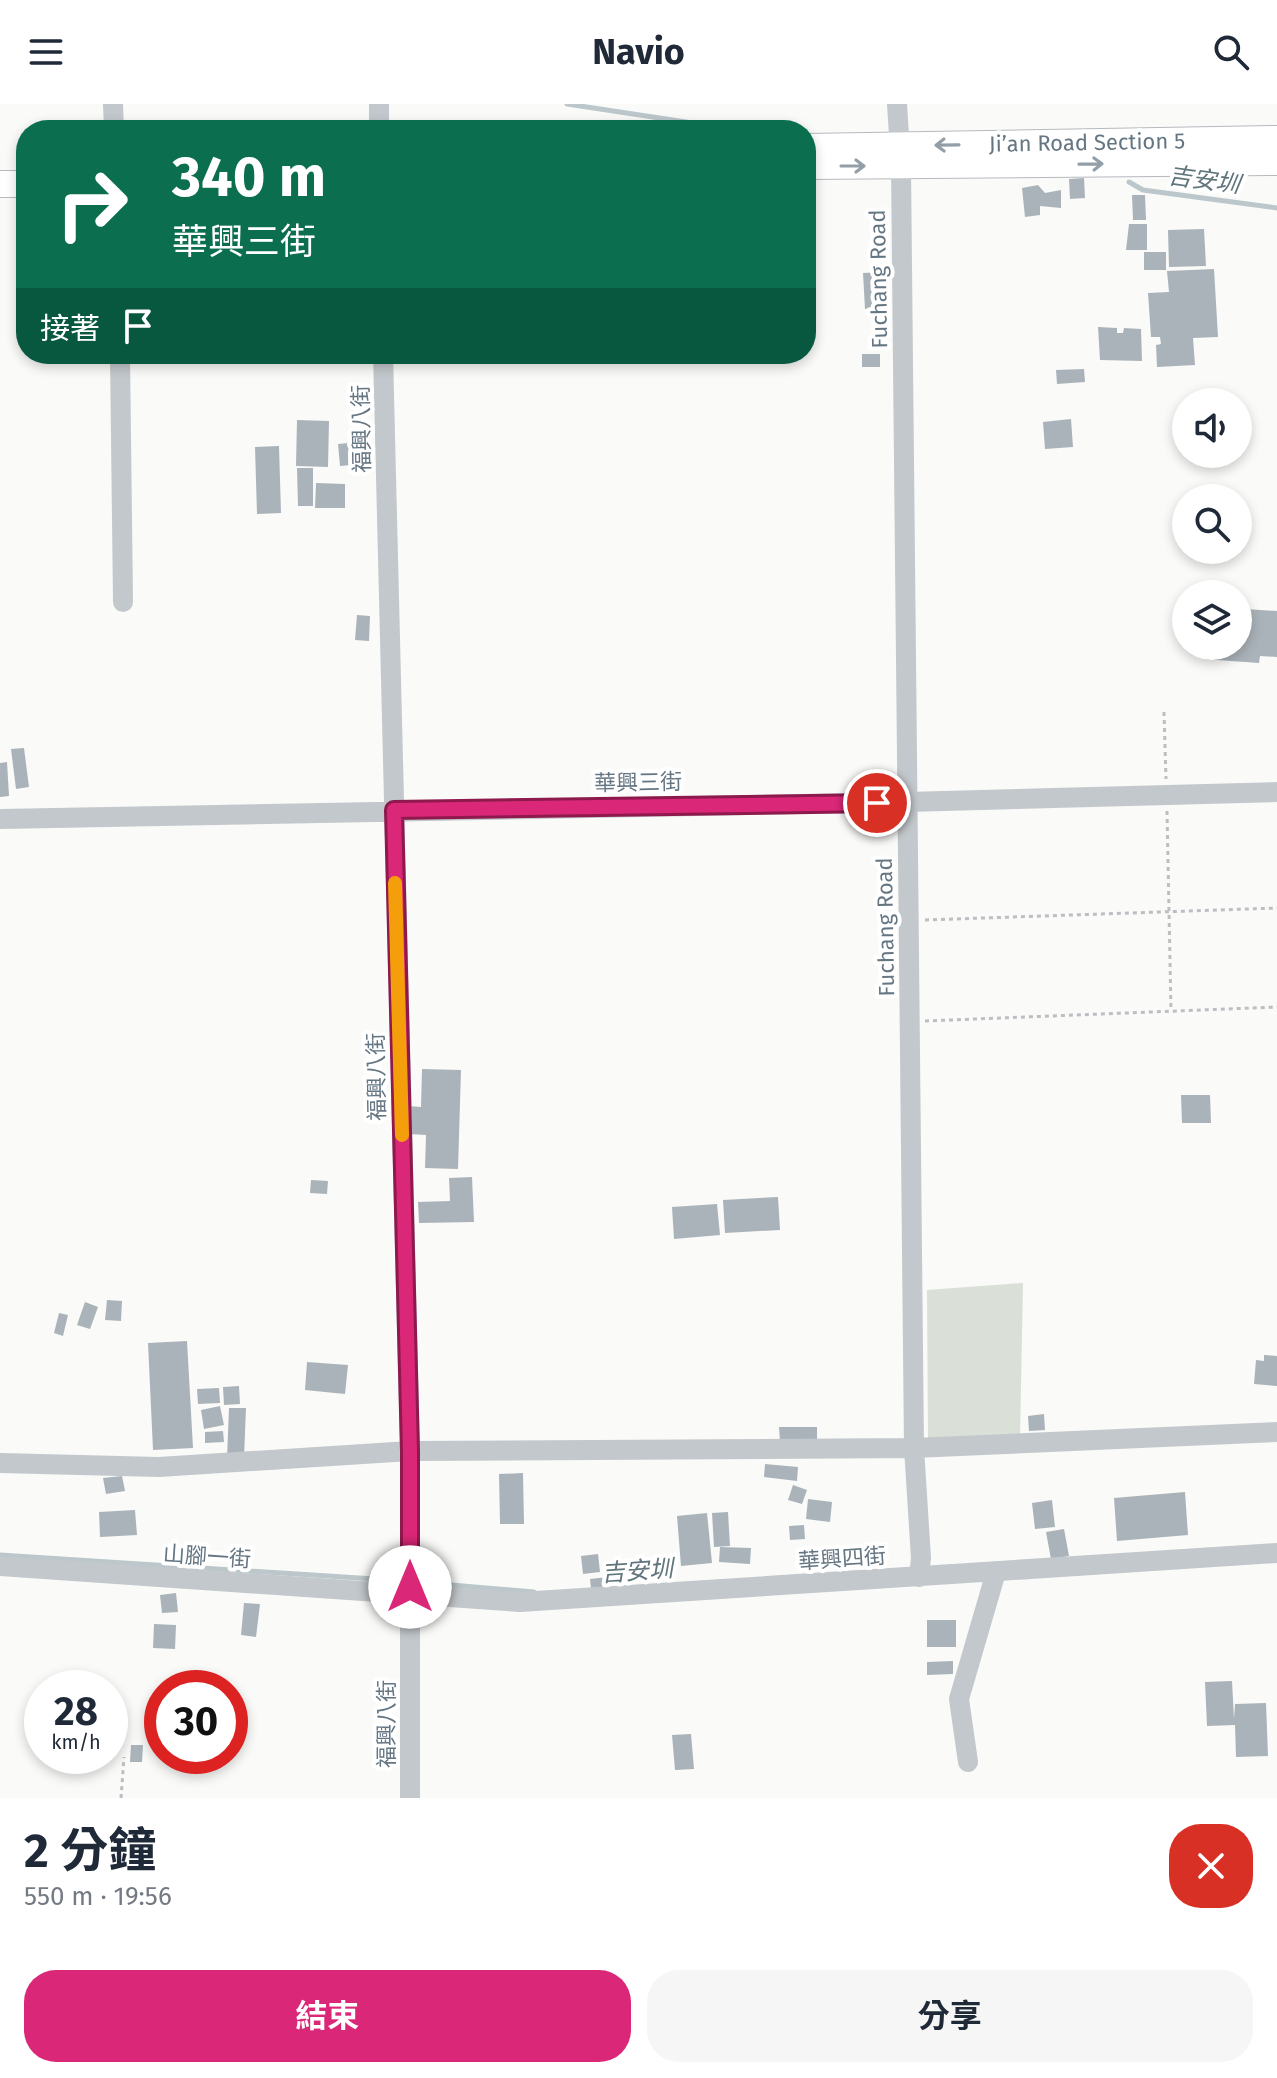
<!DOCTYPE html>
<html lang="zh-TW">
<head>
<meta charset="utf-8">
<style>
	body { margin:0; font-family:"Fira Sans","Noto Sans TC",sans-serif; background:#f6f6f7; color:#1f2937; height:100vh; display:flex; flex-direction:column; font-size:30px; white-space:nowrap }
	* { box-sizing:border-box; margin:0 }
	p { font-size:26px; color:#747a83 }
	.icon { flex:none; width:44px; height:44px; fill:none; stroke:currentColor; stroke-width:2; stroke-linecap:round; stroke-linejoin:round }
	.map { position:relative; height:1694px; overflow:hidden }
	.drawer { display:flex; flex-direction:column; background:#fff; flex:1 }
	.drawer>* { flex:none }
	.guide { position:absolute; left:16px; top:16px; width:800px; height:244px; border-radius:32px; box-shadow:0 4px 12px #0003; background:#0b6e4f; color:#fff; overflow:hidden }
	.controls { position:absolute; left:1172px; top:284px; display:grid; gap:16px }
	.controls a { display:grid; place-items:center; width:80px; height:80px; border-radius:50%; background:#fff; box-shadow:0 4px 12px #0003; font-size:40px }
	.speed { position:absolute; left:24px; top:1566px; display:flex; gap:16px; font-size:40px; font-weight:700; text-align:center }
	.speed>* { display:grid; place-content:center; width:104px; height:104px; border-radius:50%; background:#fff; box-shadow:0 4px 12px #0003; line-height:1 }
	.speed small { font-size:20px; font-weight:400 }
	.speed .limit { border:12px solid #d22; background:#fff; color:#111 }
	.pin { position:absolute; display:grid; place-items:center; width:68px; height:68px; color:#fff; margin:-34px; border:4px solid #fff; border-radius:50%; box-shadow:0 2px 8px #0007 }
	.me { position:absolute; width:88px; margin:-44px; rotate:0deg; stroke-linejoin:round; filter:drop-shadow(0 0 6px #0008) }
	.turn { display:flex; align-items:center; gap:28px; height:168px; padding:0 24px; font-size:36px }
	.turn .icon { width:104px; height:104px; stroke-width:2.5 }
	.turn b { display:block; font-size:56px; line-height:68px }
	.then { display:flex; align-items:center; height:76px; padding:0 24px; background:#0003; gap:16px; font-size:30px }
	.round { display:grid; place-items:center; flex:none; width:84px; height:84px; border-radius:32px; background:#f6f6f7 }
	.head { display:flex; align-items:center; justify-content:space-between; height:136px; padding:0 24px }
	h1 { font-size:48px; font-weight:700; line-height:60px }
	.button { display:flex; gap:16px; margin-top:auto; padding:16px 24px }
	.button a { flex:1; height:92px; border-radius:32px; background:#db2777; color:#fff; font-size:32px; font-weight:700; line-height:92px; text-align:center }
	.button a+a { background:#f6f6f7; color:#1f2937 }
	header { display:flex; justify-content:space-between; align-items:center; height:104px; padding:0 24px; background:#fff; font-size:36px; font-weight:700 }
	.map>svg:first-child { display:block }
	.green { fill:#dadfd7 }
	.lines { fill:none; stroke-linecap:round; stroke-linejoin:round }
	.stream { stroke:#bbc7cb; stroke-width:5 }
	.building { fill:#aab3b9 }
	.major-casing { stroke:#b5babe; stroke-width:28 }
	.path { stroke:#bbbfc2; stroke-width:3; stroke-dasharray:4 4; stroke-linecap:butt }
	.minor { stroke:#c3c8cc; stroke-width:20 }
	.major { stroke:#fff; stroke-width:26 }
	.oneway { stroke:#939fa8 }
	.route-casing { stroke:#8e194d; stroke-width:20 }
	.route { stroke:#db2777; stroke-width:14 }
	.slow { stroke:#f59e0b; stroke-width:14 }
	.labels { text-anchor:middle; stroke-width:8; stroke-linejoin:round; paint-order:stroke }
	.street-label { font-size:22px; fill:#657683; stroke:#fff }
	.water-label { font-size:24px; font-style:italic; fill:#60757c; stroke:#fff }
</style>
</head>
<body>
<header><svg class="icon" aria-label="menu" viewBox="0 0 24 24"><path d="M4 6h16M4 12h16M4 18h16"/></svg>Navio<svg class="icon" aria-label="search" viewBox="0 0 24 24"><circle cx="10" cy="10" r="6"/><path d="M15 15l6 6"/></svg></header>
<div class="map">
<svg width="1277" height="1694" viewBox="0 0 1277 1694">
	<rect width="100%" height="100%" fill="#fafaf8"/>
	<path class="green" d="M1023,1179L1020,1333L928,1337L927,1186Z"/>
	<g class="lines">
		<path class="stream" d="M567,0L739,26
			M1129,78L1143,86L1277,104
			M0,1451L406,1477
			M416,1478L534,1488"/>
	</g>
	<path class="building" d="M1084,74L1085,94L1070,95L1069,75Z
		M1038,81L1045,89L1061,86V104L1040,102V111L1025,113L1022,84Z
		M1132,91H1145L1146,116H1133Z
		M18,95H26V165H24Z
		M1129,120H1147V146H1126Z
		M1204,125L1206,162L1169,163L1168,126Z
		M1144,148H1166V166H1144Z
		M1214,165L1218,233L1193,234L1195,261L1157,263L1156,241L1161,240L1160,233H1151L1148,189L1169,188L1167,167Z
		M883,168L885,212L874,213V204L865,205L863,169Z
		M1098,223L1117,224V229H1123L1124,224L1141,225L1142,257L1100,256Z
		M862,250H880V263H862Z
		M1084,265L1085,278L1057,280L1056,266Z
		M1071,315L1073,343L1045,345L1043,318Z
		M297,316L329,317L328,363L296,362Z
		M371,337L373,359L340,362L338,340Z
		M279,342L281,409L257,410L255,343Z
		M297,364H313V402H298Z
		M316,379L345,380V404H315Z
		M1244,505L1277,507V553L1260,552L1259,559L1203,555L1204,542H1238Z
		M357,511L370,512L369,537L355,536Z
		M24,644L29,683L16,685L11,645Z
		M7,658L9,692L0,693V659Z
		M422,965L461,966L458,1065L425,1064L426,1031L408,1030V1002L421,1003Z
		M1181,991H1210L1211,1019H1182Z
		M472,1073L474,1118L419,1119L418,1098L450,1097L449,1074Z
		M311,1076L328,1077L327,1090L310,1089Z
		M778,1093L780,1126L725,1129L723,1096Z
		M717,1100L720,1131L674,1135L672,1103Z
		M107,1196L122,1197L121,1217L105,1216Z
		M85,1198L98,1203L90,1225L77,1221Z
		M59,1209L68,1211L63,1232L54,1229Z
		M187,1237L193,1344L153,1346L148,1239Z
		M1264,1251L1277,1252V1282L1254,1280L1256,1256L1264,1257Z
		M307,1258L348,1261L345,1290L305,1286Z
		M239,1282L240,1300L224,1301L223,1283Z
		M219,1284L220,1299L198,1300L197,1285Z
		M220,1302L224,1321L204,1325L201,1306Z
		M229,1304H246L244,1354H227Z
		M1044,1310L1045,1326L1029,1327L1028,1312Z
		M779,1323H817V1337L780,1338Z
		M223,1327L224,1338L205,1339V1328Z
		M765,1360L798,1363L797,1377L764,1373Z
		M523,1369L524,1420H500L499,1370Z
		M122,1372L125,1387L106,1390L103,1374Z
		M793,1381L807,1386L802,1400L788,1396Z
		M1185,1388L1188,1431L1117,1437L1114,1394Z
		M808,1395L832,1398L830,1418L806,1415Z
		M1052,1396L1055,1423L1035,1425L1032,1399Z
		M135,1406L137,1431L100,1433L99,1408Z
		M728,1408L730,1442L714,1443L712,1409Z
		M707,1409L712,1459L681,1462L677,1412Z
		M804,1421L805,1435L790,1436L789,1422Z
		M1064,1425L1069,1452L1051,1455L1046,1428Z
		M720,1443L751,1444L750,1460L719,1458Z
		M598,1450L600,1468L583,1470L581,1452Z
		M608,1473L609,1482L591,1484L590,1475Z
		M176,1489L178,1508L162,1509L160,1491Z
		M244,1499L260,1500L256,1533L241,1531Z
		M927,1516H956V1543H927Z
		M154,1520L176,1521L175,1545L153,1544Z
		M953,1557V1570L927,1571V1558Z
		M1232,1577L1234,1615L1235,1600L1266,1599L1268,1652L1236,1653L1235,1621L1207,1622L1205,1578Z
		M691,1630L694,1665L675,1666L672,1631Z
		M131,1641H143L142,1658H130Z"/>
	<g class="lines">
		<g class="major-casing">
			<path id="major" d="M806,43L1277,35
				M806,62L1277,58
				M0,80H26"/>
		</g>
		<path class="path" d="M1164,608L1166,675
			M1167,707L1171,907
			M925,816L1277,804
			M925,917L1277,903
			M121,1694L124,1653"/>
		<path class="minor" d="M113,0L114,26
			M379,0V26
			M897,0L901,62L914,1344L921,1454L919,1473
			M120,250L123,498
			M383,250L410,1347V1694
			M0,715L907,698L1277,688
			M0,1359L159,1363L410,1347L914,1344L1277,1328
			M0,1462L520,1498L1277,1449
			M968,1658L959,1595L996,1468"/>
		<use href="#major" class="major"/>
	</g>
	<defs><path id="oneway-shaft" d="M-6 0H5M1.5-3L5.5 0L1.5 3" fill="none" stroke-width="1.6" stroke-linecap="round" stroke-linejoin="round" transform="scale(2)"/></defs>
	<g class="oneway">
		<use href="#oneway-shaft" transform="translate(947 41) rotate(179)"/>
		<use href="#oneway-shaft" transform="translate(1091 60) rotate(-1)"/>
		<use href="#oneway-shaft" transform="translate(853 62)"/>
	</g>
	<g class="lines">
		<g class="route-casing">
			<path id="route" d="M410,1483V1347L394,706L877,699"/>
		</g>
		<use href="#route" class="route"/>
		<path class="slow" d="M395,779L402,1031"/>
	</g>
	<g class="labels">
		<g class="street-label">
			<text transform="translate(1087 38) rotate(-1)" y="8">Ji’an Road Section 5</text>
			<text transform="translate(878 175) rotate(-91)" y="8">Fuchang Road</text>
			<text transform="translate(361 325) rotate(-91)" y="8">福興八街</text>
			<text transform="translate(638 678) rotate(-1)" y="8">華興三街</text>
			<text transform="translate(885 823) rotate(-91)" y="8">Fuchang Road</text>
			<text transform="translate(376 973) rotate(-91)" y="8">福興八街</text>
			<text transform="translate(207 1452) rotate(4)" y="8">山腳一街</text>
			<text transform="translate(842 1454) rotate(-4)" y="8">華興四街</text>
			<text transform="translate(386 1620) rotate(-90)" y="8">福興八街</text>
		</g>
		<g class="water-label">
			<text transform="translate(1204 76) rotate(8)" y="8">吉安圳</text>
			<text transform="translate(637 1467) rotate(-4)" y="8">吉安圳</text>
		</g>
	</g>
</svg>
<div class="controls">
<a><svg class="icon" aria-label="sound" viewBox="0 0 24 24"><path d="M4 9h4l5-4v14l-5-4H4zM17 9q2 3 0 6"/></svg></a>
<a><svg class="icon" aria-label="search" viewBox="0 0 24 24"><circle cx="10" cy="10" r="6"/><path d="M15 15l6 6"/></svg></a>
<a><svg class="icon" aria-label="layers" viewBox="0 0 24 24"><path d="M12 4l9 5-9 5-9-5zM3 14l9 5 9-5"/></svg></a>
</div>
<div class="speed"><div>28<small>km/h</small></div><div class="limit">30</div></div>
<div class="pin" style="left:877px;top:699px;background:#d93025"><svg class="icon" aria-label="arrive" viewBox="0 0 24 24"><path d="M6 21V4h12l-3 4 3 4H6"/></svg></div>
<svg class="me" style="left:410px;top:1483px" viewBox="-20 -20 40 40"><circle r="19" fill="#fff"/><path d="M0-13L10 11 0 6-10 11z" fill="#db2777"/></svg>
<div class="guide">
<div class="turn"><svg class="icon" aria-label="right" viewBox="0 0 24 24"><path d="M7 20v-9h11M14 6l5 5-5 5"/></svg><div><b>340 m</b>華興三街</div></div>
<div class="then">接著<svg class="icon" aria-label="arrive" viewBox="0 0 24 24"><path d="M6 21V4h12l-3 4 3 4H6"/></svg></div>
</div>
</div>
<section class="drawer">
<div class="head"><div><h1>2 分鐘</h1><p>550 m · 19:56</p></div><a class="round" style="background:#d93025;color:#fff"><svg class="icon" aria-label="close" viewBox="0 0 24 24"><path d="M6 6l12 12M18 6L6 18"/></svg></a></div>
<div class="button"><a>結束</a><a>分享</a></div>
</section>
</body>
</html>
